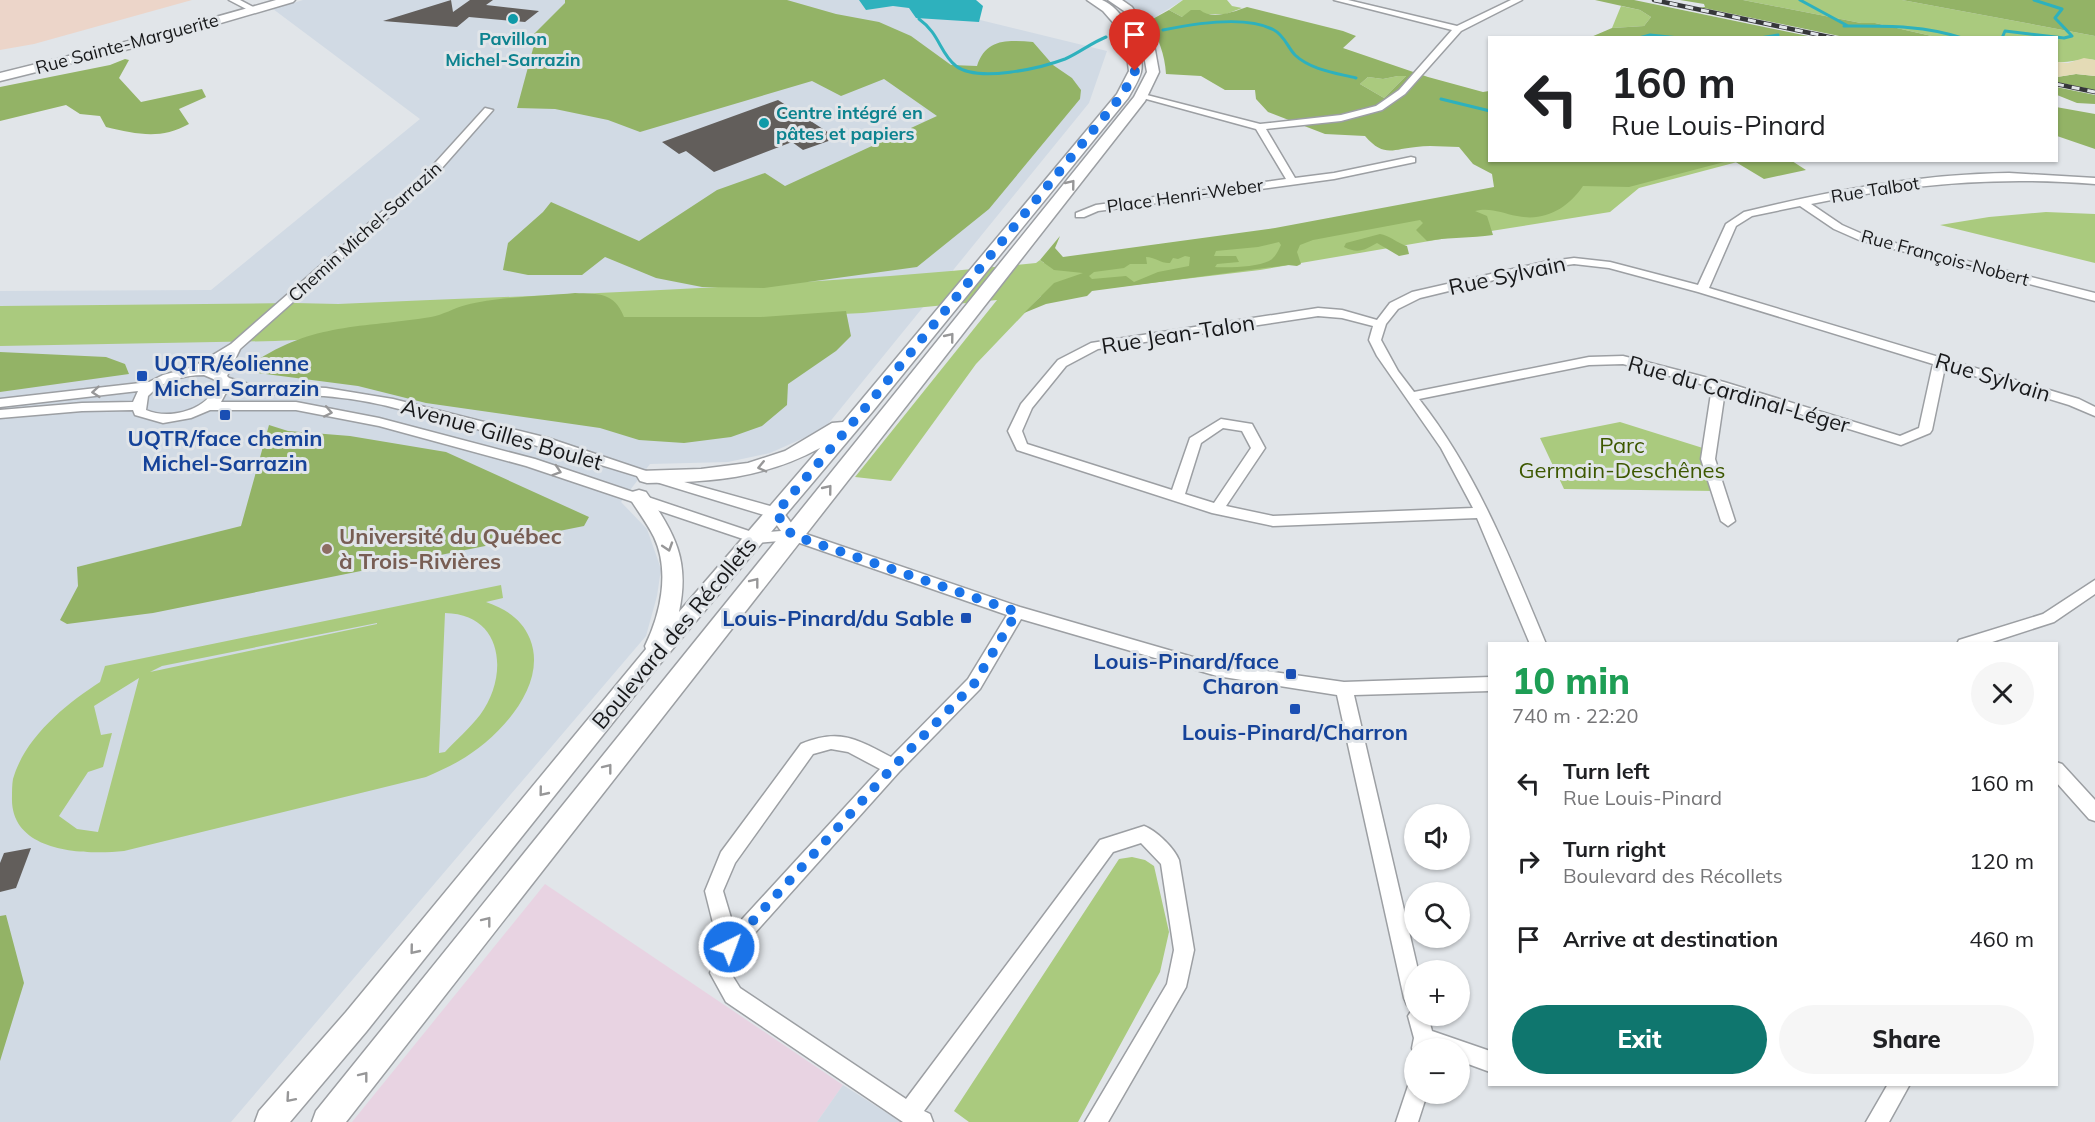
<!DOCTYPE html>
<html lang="en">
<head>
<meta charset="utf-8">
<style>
	body { margin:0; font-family:Mulish,sans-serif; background:#f6f6f6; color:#202124; height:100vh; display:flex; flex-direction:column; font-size:22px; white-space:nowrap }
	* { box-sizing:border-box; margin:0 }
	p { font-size:20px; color:#757577 }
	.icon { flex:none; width:33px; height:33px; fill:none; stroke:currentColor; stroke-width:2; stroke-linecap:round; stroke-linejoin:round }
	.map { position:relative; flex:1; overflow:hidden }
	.sheet { position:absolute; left:1488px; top:642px; width:570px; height:444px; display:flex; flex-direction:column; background:#fff; border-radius:0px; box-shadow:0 2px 4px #0004 }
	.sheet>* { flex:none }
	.guide { position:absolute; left:1488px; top:36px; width:570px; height:126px; border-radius:0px; box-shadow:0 2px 4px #0004; background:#fff; color:#202124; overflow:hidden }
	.fabs { position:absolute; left:1404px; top:804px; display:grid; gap:12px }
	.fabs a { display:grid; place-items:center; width:66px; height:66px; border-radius:50%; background:#fff; box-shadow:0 2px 4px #0004; font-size:30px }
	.pin { position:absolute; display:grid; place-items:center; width:51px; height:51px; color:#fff; margin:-62px -26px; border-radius:50% 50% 50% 0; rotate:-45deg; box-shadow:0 0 6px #0007 }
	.pin .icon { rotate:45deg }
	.me { position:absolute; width:66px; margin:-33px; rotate:42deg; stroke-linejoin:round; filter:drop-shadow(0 0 4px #0008) }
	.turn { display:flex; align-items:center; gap:21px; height:126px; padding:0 24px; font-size:27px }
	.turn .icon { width:78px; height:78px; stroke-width:2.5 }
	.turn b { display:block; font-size:42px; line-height:51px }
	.round { display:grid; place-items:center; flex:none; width:63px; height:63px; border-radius:32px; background:#f6f6f6 }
	.summary { display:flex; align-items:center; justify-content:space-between; height:102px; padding:0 24px }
	h1 { font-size:36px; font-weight:800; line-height:45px; color:#1e9e55 }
	.primary-button { display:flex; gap:12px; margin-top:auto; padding:12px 24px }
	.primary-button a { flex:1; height:69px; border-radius:36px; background:#0f766e; color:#fff; font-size:24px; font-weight:800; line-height:69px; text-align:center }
	.primary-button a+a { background:#f6f6f6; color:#202124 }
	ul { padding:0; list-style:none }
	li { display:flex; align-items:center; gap:18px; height:78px; padding:0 24px }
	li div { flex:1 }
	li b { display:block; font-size:22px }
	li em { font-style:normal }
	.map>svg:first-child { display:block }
	.commercial { fill:#e8d3e2 }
	.industrial { fill:#ecd5c9 }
	.built { fill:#d1dae4 }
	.green { fill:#aaca7e; fill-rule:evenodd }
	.forest { fill:#93b366; fill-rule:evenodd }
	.sand { fill:#e4dbb6 }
	.water { fill:#2eb1bd }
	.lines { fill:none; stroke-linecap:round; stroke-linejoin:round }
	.stream { stroke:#2eb1bd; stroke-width:3 }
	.building { fill:#625e5b }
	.street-casing { stroke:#9c9fa3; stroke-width:3 }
	.secondary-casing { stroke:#9c9fa3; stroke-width:3 }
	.street { fill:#fff; fill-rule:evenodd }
	.secondary { fill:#fff; fill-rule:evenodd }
	.rail-casing { stroke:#36373a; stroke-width:4.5 }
	.rail { stroke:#e1e5e9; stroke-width:3; stroke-dasharray:8; stroke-linecap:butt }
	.oneway { stroke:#979798 }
	.route { stroke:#1a73e8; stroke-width:10; stroke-dasharray:0 18 }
	.culture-dot { fill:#0f9aa8; stroke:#e1e5e9; stroke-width:2 }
	.transit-dot { fill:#1a4fb4; stroke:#e1e5e9; stroke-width:2 }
	.education-dot { fill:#8d6e63; stroke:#e1e5e9; stroke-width:2 }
	.labels { text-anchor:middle; stroke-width:6; stroke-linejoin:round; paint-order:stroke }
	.far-culture-label { font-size:18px; font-weight:bold; fill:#0d838f; stroke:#e1e5e9 }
	.far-street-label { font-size:18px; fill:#17181a; stroke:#e1e5e9 }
	.street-label { font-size:22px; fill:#17181a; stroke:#e1e5e9 }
	.transit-label { font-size:22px; font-weight:bold; fill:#164399; stroke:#e1e5e9 }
	.park-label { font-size:22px; fill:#3d5800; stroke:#e1e5e9 }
	.education-label { font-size:22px; font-weight:bold; fill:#785e54; stroke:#e1e5e9; text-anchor:start }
</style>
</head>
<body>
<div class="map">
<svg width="2095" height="1122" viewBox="0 0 2095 1122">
	<rect width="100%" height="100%" fill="#e1e5e9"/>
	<path class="commercial" d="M545,884L843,1085L817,1122H352Z"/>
	<path class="industrial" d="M0,0H192L34,44L0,50Z"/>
	<path class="built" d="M303,0H898L1107,51L1089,103L824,429L770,453L728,462L650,464L621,502L647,529L661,569L657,596L646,636L231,1122H0V291L211,290L420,119L273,9Z
		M1113,0H1183L1149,21Z
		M843,1085L901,1122H817Z"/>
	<path class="green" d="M1183,0H1227L1232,6L1242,8L1226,14H1204L1182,17L1169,10Z
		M1743,0H1902L2095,36V60C2081,58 2070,63 2057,62L2056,38L1936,37L1875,23H1861Z
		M1621,6L1640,10L1651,17L1644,26L1612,28Z
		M1398,76H1406L1384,98L1360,84L1368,77L1383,79Z
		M1638,161H1741L1639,188L1610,212L1453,237L1260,270L1041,296L976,364L891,481L855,477L997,300L863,313L275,341L0,346V306L294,303L338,304C571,294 804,287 1036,263L1040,260L1044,263L1224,244Z
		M2046,212L2095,214V263L1940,225L1989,217Z
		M1620,422L1706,449L1716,491L1564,489L1540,438Z
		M501,585L503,598L486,602C506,609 522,619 530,639C549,686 497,740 459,761C449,767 437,772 426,777L124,851C85,855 10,853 12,797C12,792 12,784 13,779C25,737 66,704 100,682L105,666ZM445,613C504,614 509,676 480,715C470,728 456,740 445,752L439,753ZM377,623V624L150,672L162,666ZM139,678L98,832L77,829L59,816L88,772L103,767L112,733L101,735L94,706Z
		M1132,857L1145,860L1154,866L1169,932L1160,972L1078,1122H969L954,1111L1119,859Z"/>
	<path class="forest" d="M565,0H787L836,14L879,22L911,36L951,65L977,66C986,38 1008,40 1033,42L1053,65L1072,78L1081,90L1080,99L989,209L917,267L764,288L702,287L656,278L605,257L582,275H528L503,270L508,243L543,212L551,202L639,241L717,190L765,173L785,186L937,116L884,79L841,96L812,81L640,132L608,120L555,109L517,108L534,45L533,35L565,3Z
		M1595,0H1634L1813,37H1591L1612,28L1644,26L1651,17L1640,10Z
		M1680,0H1743L1861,23H1875L1936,37H1844L1699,7H1705L1704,4Z
		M1902,0H2095V36Z
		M1247,7L1343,31L1356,36L1343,48L1428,77L1483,92L1489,91L1490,160L1728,161L1629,187L1583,186C1568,208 1545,222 1517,216C1502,213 1490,207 1475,211L1487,216L1493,235C1471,238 1450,237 1427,241L1416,230L1423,223L1420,220L1313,240L1300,245L1297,252L1301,264L1297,266L1288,265L1092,291L1087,296L1046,304L1024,313L1054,283L1083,273L1054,270L1040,260L1060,236L1055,248L1063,257L1275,228L1494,187L1492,174L1473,164L1459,147C1445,147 1430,145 1416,147C1393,149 1384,158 1365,136L1325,134L1268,112L1256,99L1255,90H1225L1201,76L1166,74C1165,54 1158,38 1149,21L1169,10L1182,17L1191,10H1200C1212,20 1233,12 1247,7ZM1398,76H1406L1384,98L1360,84L1368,77L1383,79ZM1279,242L1281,245C1278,251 1275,258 1269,261C1257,267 1229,268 1215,267L1217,264L1239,262L1236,256H1214L1216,251L1258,247ZM1185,256L1190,257L1189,266L1158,272L1134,282L1126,276L1092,279L1089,276L1094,272L1124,268L1130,264H1147L1146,257C1155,257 1162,264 1170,263L1173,258L1178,259Z
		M125,59L129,60L119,78L141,102L202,89L206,97L179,109L189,124C160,140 137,134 106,127L100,116L80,114L66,105L0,121V87L110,65Z
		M2076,74L2095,76V90L2057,82V77Z
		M2056,87L2095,95V104L2077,103L2057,95Z
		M2056,107L2095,114V149L2057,136Z
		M1734,161H1792L1806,170L1764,179Z
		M1380,234C1389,235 1397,243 1407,246L1409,254L1399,256L1377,243C1365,250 1358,254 1344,247L1346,243Z
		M575,293C599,294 614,292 624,317H761L846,311L851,336L836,351L788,384L787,405L762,426L731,437L684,443L639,440L600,428L426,403L358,386L242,371C307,322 356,329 431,317C443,315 454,308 466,305C496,297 543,296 575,293Z
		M0,352L106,357L125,364L129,374L0,392Z
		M269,425L288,431L350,436L446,452L589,517L584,526L153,613L67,624L60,620L78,586L77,567L241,526Z
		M6,915L24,983L0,1061V916Z"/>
	<path class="sand" d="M2084,58L2095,60V76L2076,74L2057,77V62L2068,63Z"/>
	<path class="water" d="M859,0H976L983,6L979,22L916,18L909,8L893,6L866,10Z"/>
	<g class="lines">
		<path class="stream" d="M1800,0L1848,26
			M919,14V19C940,34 940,54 956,66C978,83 1041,68 1065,59C1079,53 1091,43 1106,37
			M1844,26C1884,26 1924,25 1962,38
			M1163,30C1192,24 1247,15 1274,30C1284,35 1288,48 1295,55C1311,70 1336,73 1356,78
			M1639,38L1650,35L1679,38
			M1760,38L1778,35
			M2002,38L2005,31L2064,38L2072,36L2055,18L2062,9L2034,0
			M1441,99L1490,111"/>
	</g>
	<path class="building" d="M451,0L453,12L470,0H493L486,5L539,11L525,22L469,17L457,27L383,21Z
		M778,100L837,138L803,150L792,142L714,172L686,151L679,154L662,142Z
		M31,848L16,888L0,892V863L4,853Z"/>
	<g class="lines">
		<g class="street-casing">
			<path id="street" d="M229,0H240L259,10L252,12Z
				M1334,0H1348L1457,26L1511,0H1522L1461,31L1405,94L1382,110L1341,121L1266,129L1295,178L1334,173L1411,157L1415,158V162L1334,179L1098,211L1084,217H1076V213L1096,205L1286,179L1256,129L1139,97V93L1260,124L1341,115L1376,106L1399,90L1452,30Z
				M485,108L493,110L434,177L240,349L227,376L229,378L252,385L326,388L393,399L548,438L652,473L781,509L797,531L1020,607L1217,664L1344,682L1490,677V691L1354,695L1418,970H1414V1016H1428L1432,1031L1490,1051V1072L1460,1061V1048H1414V1055L1412,1048L1414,1038L1408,1016L1413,1008L1407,1005L1404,998L1337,695L1217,676L1021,619L980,689L899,772L737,953L730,972L740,988L906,1099L1100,840L1144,826C1157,831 1174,848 1179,860L1194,950L1186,987L1108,1122H1085L1167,984L1174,950L1161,864L1141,843L1113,852L924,1111L930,1114L933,1122H903L726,1002L710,973L719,947L705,891L721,852L801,744C839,728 857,739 891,757L968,679L1007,615L791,540L755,543L526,466L379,426L296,410H210L191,418L163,423L135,415L133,410L82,411L0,418V410L82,403L133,402L138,391L0,407V399L149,382L163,375L193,367L231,344L426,173ZM222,360L218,370L210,368ZM204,375L218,381C211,409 171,421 146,410L148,396C162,381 183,375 204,375ZM229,387C260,396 292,394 324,396C347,398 373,402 395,408C522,438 646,480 771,517L781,531L755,533L535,459L379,418L296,402H221ZM831,749L848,752L880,769L734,928L723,891L735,863L813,754Z
				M2009,173L2095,178V184C1994,176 1909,184 1811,204L1842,225L1867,236L2095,293V301L1859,240L1834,229L1800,206L1752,216L1736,226L1709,288L2079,399L2095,407V416L2069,405L1945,367L1932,430L1930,433L1901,445L1725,391L1715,459L1735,521L1728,526L1721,521L1701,459L1712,387L1623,364L1589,365L1419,399C1477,473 1510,558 1546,644H1530L1477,518L1273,526L1212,513L1017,450L1008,431L1021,404L1058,360L1091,343L1318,308L1342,310L1377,320L1390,303L1412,292L1544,262L1574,258L1610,262L1698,285L1726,224L1744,212C1830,191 1919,174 2009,173ZM1574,264L1609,268L1698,292L1933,364L1919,428L1900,436L1724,382L1623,356L1589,357L1414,392L1398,371L1381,340L1386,324L1398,309L1420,298L1544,268ZM1318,316L1342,318L1373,326L1369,340L1377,356L1441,448L1473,508L1273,516L1226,506L1265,448L1252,424L1221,419L1190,438L1172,490L1027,444L1022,431L1032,408L1066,366L1098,349ZM1223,428L1242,431L1251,448L1214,503L1185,494L1201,443Z
				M2095,580V594L2054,622L1986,644H1957L1959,640L2043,614Z
				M2056,762L2062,764L2095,800V821L2089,819L2056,782Z
				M1414,1084V1094H1427L1418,1122H1396L1408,1086Z
				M1888,1084H1910L1889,1122H1866Z"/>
		</g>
		<g class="secondary-casing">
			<path id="secondary" d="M276,0H295L293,2L149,44L0,81V73L141,38Z
				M1087,0C1091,0 1098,0 1102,0C1123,8 1146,50 1141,72C1139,80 1132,91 1128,98L873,411L654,671L366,1032L290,1122H255L259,1111L346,1012L646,649L645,646C661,613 670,571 654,537C647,523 637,510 629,497L632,492L639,490L646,492C675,534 690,560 679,612L820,448C762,479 712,482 647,483L640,481L637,476L640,471L701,469L748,463L785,451L832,423L843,422L1117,94L1129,71L1125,40L1117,27L1103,11Z
				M1108,0H1122L1132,7L1153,39L1159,72L1145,101L346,1122H312L316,1111L1134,97L1147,72L1141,39L1124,11Z"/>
		</g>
		<use href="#street" class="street"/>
		<use href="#secondary" class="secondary"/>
		<g class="rail-casing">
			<path id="rail" d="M1654,0L1834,38
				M2056,84L2095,92"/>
		</g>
		<use href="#rail" class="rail"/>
	</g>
	<defs><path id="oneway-chevron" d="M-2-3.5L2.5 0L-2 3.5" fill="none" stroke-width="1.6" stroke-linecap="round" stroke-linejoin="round" transform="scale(1.5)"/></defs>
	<g class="oneway">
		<use href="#oneway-chevron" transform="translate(1071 184) rotate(-51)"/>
		<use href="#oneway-chevron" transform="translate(950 337) rotate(-51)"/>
		<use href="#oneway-chevron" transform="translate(96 392) rotate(175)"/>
		<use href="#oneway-chevron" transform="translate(328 412) rotate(11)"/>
		<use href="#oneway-chevron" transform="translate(762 467) rotate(167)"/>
		<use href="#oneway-chevron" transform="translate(557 471) rotate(18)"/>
		<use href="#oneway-chevron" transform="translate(828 489) rotate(-51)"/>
		<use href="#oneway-chevron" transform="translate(668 547) rotate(72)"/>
		<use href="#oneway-chevron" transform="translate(755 582) rotate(-52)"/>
		<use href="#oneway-chevron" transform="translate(608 768) rotate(-52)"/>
		<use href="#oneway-chevron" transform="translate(543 792) rotate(129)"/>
		<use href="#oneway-chevron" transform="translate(487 921) rotate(-52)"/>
		<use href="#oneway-chevron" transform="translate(414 950) rotate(129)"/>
		<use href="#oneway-chevron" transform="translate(364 1076) rotate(-52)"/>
		<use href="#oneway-chevron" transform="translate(290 1098) rotate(131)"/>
	</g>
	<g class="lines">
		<path class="route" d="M729,947L893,767L974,684L1017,612L792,535L776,513L866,407L1123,94L1135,71"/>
	</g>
	<g class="culture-dot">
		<circle cx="513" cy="19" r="6"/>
		<circle cx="764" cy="123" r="6"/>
	</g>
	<g class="transit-dot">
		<rect x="136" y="370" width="12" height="12" rx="3"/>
		<rect x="219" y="409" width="12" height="12" rx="3"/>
		<rect x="960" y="612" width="12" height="12" rx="3"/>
		<rect x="1285" y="668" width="12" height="12" rx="3"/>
		<rect x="1289" y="703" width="12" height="12" rx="3"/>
	</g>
	<circle class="education-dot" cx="327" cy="549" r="6"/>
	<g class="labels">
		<g class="far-culture-label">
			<text x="513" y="45">Pavillon<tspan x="513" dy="21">Michel-Sarrazin</tspan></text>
			<text x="776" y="119" text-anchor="start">Centre intégré en<tspan x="776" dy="21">pâtes et papiers</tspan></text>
		</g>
		<g class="far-street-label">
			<text transform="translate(127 44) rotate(-15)" y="6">Rue Sainte-Marguerite</text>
			<text transform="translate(1875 190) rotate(-9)" y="6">Rue Talbot</text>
			<text transform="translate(1185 196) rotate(-8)" y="6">Place Henri-Weber</text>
			<text transform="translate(365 232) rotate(-42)" y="6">Chemin Michel-Sarrazin</text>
			<text transform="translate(1945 258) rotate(15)" y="6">Rue François-Nobert</text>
		</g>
		<g class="street-label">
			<text transform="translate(1507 275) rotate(-12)" y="8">Rue Sylvain</text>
			<text transform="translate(1178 334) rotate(-9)" y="8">Rue Jean-Talon</text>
			<text transform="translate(1993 377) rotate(17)" y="8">Rue Sylvain</text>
			<text transform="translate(1739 394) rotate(16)" y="8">Rue du Cardinal-Léger</text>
			<text transform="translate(502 434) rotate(16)" y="8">Avenue Gilles Boulet</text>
			<text transform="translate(674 633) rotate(-50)" y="8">Boulevard des Récollets</text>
		</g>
		<g class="transit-label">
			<text x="154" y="371" text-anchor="start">UQTR/éolienne<tspan x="154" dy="25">Michel-Sarrazin</tspan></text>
			<text x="225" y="446">UQTR/face chemin<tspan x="225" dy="25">Michel-Sarrazin</tspan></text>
			<text x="954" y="626" text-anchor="end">Louis-Pinard/du Sable</text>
			<text x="1279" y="669" text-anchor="end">Louis-Pinard/face<tspan x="1279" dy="25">Charon</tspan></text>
			<text x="1295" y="740">Louis-Pinard/Charron</text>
		</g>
		<g class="park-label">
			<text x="1622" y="453">Parc<tspan x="1622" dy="25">Germain-Deschênes</tspan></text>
		</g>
		<g class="education-label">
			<text x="339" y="544">Université du Québec<tspan x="339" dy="25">à Trois-Rivières</tspan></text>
		</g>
	</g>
</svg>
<div class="fabs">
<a><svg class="icon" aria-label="sound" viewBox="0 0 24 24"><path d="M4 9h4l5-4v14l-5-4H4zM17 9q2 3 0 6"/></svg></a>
<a><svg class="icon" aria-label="search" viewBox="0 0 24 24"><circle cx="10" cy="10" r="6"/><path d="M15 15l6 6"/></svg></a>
<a>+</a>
<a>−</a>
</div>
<div class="pin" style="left:1135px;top:71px;background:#d93025"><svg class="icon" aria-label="arrive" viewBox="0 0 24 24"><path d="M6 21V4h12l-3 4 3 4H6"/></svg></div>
<svg class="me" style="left:729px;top:947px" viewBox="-20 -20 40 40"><circle r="17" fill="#1a73e8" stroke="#fff" stroke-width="3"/><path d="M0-11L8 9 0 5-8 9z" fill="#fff"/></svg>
<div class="guide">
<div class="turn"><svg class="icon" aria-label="left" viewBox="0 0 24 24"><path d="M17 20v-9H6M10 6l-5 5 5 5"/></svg><div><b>160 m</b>Rue Louis-Pinard</div></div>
</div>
<section class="sheet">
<div class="summary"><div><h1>10 min</h1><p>740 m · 22:20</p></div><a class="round"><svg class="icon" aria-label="close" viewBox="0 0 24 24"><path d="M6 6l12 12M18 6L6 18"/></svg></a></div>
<ul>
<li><svg class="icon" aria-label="left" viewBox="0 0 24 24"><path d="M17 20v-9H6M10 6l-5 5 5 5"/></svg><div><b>Turn left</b><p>Rue Louis-Pinard</p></div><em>160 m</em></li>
<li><svg class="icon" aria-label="right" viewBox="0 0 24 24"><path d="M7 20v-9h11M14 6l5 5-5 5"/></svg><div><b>Turn right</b><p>Boulevard des Récollets</p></div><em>120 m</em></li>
<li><svg class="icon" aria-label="arrive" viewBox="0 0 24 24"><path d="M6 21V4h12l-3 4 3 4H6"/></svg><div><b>Arrive at destination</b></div><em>460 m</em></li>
</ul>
<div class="primary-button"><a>Exit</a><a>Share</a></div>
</section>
</div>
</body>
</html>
